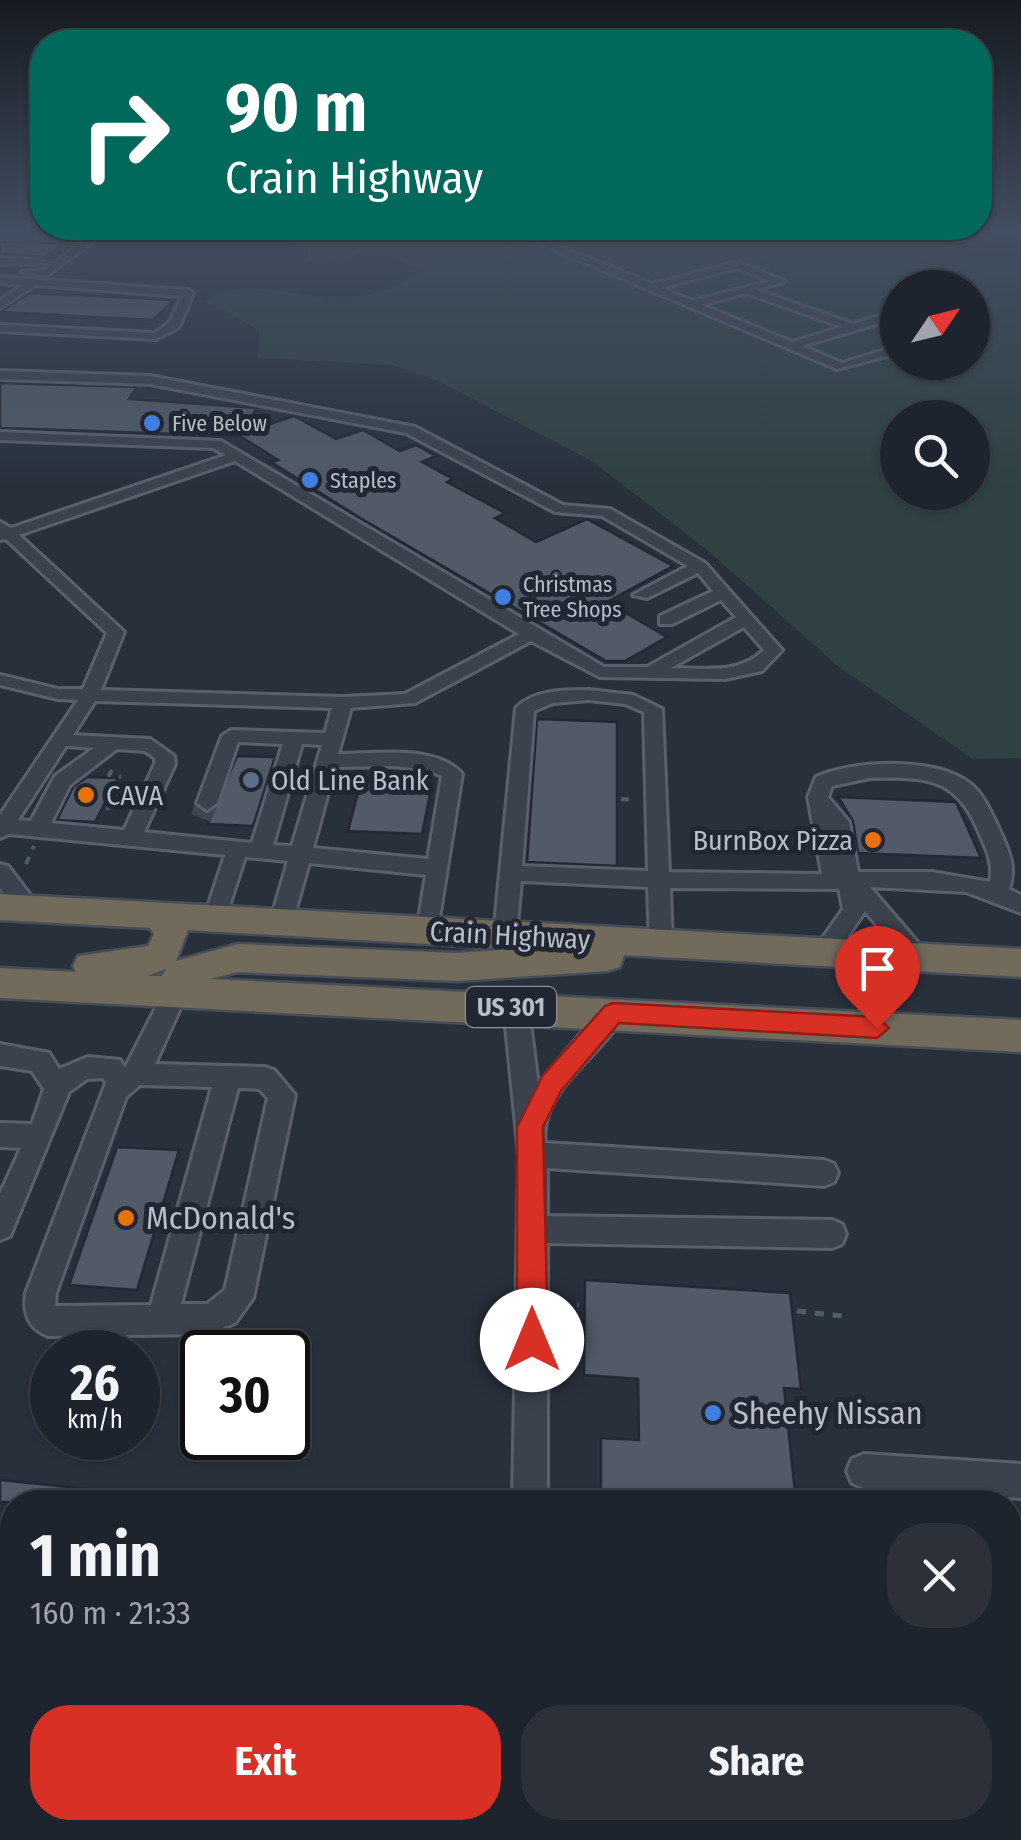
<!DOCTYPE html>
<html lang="en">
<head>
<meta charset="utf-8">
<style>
	body { margin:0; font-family:"Fira Sans Condensed",sans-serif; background:#2b3039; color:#f1f3f6; height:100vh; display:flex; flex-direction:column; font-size:38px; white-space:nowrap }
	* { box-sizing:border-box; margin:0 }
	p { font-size:32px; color:#a1a4aa }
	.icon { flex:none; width:55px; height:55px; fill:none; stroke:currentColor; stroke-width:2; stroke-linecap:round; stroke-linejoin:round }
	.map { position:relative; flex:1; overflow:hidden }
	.side { position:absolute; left:0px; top:1490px; width:1022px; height:350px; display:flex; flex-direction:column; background:#1e242d; border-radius:40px 40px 0 0; box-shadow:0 2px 8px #0004,0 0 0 2px #3c4149 }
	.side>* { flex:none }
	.hud { position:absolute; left:30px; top:30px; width:962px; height:210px; border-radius:40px; box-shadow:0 2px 8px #0004,0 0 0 2px #3c4149; background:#00695c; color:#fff; overflow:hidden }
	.needle { width:65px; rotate:55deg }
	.controls { position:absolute; left:880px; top:270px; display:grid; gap:20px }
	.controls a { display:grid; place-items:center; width:110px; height:110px; border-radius:50%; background:#1e242d; box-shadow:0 2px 8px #0004,0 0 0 2px #3c4149; font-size:50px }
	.speed { position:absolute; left:30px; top:1330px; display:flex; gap:20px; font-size:50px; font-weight:700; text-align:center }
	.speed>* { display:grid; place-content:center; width:130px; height:130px; border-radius:50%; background:#1e242d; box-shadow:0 2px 8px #0004,0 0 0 2px #3c4149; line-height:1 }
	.speed small { font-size:25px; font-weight:400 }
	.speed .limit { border:5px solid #111; border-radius:15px; background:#fff; color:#111 }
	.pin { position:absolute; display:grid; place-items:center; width:85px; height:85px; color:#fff; margin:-102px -42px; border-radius:50% 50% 50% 0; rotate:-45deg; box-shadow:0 0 10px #0007 }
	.pin .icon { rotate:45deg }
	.me { position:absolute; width:110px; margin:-55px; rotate:0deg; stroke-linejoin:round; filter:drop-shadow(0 0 8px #0008) }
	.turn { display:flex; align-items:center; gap:35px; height:210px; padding:0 30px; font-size:45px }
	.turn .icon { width:130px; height:130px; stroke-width:2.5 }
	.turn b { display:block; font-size:70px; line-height:85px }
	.round { display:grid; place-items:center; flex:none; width:105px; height:105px; border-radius:40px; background:#2b3039 }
	.summary { display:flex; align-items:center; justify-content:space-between; height:170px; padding:0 30px }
	h1 { font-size:60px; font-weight:700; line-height:75px }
	.action { display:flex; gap:20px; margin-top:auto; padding:20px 30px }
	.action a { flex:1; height:115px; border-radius:40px; background:#d93025; color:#fff; font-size:40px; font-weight:700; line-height:115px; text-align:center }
	.action a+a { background:#2b3039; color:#f1f3f6 }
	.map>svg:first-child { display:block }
	.green { fill:#304143; fill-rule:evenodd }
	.building { fill:#525a67; stroke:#232934; stroke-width:2.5 }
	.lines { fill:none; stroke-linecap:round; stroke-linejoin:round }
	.minor-tunnel { stroke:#3e4551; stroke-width:21; stroke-dasharray:21 11; stroke-linecap:butt }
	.minor-casing { stroke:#5a606b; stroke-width:6 }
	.highway-casing { stroke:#474d58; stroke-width:5 }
	.path-far2 { stroke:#4f5e61; stroke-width:4; stroke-dasharray:8 8; stroke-linecap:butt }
	.path-far1 { stroke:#4f5e61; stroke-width:5; stroke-dasharray:9 9; stroke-linecap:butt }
	.path { stroke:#4f5e61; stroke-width:6; stroke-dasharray:12 12; stroke-linecap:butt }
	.minor { fill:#3c424d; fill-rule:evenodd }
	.highway { fill:#726a5a; fill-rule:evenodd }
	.route { fill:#d93025; stroke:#8d1f18; stroke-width:2.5 }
	.shop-dot { fill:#3f7fe0; stroke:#212732; stroke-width:4 }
	.service-dot { fill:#5c6f8a; stroke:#212732; stroke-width:4 }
	.food-dot { fill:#e8710a; stroke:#212732; stroke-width:4 }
	.labels { text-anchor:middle; stroke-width:10; stroke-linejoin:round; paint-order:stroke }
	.far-poi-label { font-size:22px; fill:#b8bdc8; stroke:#212732; text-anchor:start }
	.shield { fill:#212732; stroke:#8b909b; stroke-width:2.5 }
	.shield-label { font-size:25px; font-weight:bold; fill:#b8bdc8 }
	.poi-label { font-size:28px; fill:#b8bdc8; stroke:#212732; text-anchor:start }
	.street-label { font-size:28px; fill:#b8bdc8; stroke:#212732 }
	.near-poi-label { font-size:32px; fill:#b8bdc8; stroke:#212732; text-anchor:start }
</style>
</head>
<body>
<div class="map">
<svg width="1021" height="1840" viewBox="0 0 1021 1840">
	<rect width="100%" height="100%" fill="#28303c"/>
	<path class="green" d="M234,230H1021V758L973,759L839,667L706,549L592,461L440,382L392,365L258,358L259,330L206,301C243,271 313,304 354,298C376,295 403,283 421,271L392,257L357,255L345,265L308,262V247ZM898,288H972V362H898ZM898,418H972V492H898Z"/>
	<path class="building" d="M0,242H33L64,244L44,257L0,254Z
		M30,293L174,300L153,320L0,312Z
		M0,383L137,387L129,399L256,408L244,433L294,416L336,439L363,430L400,451L416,445L436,456L422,462L453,479L447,482L505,513L495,518L536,542L587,519L673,566L607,602L667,637L625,661H606L357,516L271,462L278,460L240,436L0,428Z
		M537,719L617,722V866L527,862Z
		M237,756L275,757L253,826L208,824Z
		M87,777L118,778L95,822L57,820L73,787Z
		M361,781L432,784L422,834L348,831Z
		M838,797L956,802L981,858L858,853L853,821Z
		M117,1147L179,1150L137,1290L69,1285Z
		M585,1280L790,1293L801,1389L784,1388L796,1502H601V1438L639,1440L638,1379L584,1375Z
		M0,1480L88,1489L87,1502H0Z"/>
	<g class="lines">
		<path class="minor-tunnel" d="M201,818L207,803"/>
		<g class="minor-casing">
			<path id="minor" d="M99,230H109L46,276L22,272L44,270L86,240L0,238V232L93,234Z
				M444,230H480L548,241L652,284L738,262L785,281L757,290L853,324L880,316L898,322V329L880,323L802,346L842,363L898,346V353L837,369L543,245L472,234L462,237ZM737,268L770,281L693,301L661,288ZM746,293L842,327L792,342L702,305Z
				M586,230H628L624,233Z
				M0,258L41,260L46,263L0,264Z
				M0,277L188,290L193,293L179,327L156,339L0,331V325L155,333L170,322L182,296L35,285L0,308V300L23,285L0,283Z
				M0,371L150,376L415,427L563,505L610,509L705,563L782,650L762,671L725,679L600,677L531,641L415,703L351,708L338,754C374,754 437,744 462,774L436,937H420L417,931L426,875L309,863L292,923L289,929H273L270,923L288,861L245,857L223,925H207L204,919L225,855L9,834L0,838V815L78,700L58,699L0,685V675L58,689H83L107,633L6,539L0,540V522L11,528L226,455L213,448L0,440V432L221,441L604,667H647L736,617L721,600L672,624H660V616L713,591L698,573L647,598L633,595L688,566L602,516L555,512L406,433L150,384L0,379ZM235,461L519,634L405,694L343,697L101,690L124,632L19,535ZM744,627L764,650C738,675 705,668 671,668ZM95,701L332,708L325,733L231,730L222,736L197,803L207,810L217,803L238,742L283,744L252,843L144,832L175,764L174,756L150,739L73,735ZM302,744L322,745L292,846L273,845ZM66,746L94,748L55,776L31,821L18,820ZM117,749L145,751L155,758V764L124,830L51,823L70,785ZM394,766L428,770L442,776L428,859L313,848L335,767Z
				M589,690L633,695L662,709L669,872L822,874L808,797L816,777C853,760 935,757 969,783C984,794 991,813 999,829C1008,850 1017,866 1009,889L1021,895V913L966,892L870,887L925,951L929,957L925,963H909L865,911L833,958H817L813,952L843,909L839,889L670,888L672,944L669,950H653L650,944L648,887L521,881L516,935L513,941H497L494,935L516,708C534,690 564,690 589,690ZM589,700L625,704L644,712L648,871L522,866L534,711L553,703ZM870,778C924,777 955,776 978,830C986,848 994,863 990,882L932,872H858L849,822L828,797L832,786Z
				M0,864L8,866L36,903L39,909L36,915H20L0,888Z
				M175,983L183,986L187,993L155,1064L265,1067L274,1070L295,1095L253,1298L235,1323L207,1334L48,1336C28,1328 23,1313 26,1293L106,1083L103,1078L87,1079L69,1092L10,1236L0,1240V1194L21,1148L0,1147V1123L32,1124L44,1089L32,1071L0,1066V1044L49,1053L59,1069L88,1057L120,1060L125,1068L167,986ZM140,1085L212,1087L151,1305L55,1306L56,1293L126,1097ZM238,1088L259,1089L268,1098L225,1290L207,1304H181Z
				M516,997L525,1000L528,1007L538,1085L604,1006L613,1003L622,1006L625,1013C603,1056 538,1089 545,1143L824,1160L834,1164L838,1173L834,1182L824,1186L547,1168V1216L832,1220L842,1224L846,1234L842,1244L832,1248L547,1243V1502H513L519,1155L504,1007L507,1000Z
				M864,1454L1021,1464V1498L864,1488L852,1483L847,1471L852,1459Z
				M619,1828H661L666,1840H624Z"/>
		</g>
		<g class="highway-casing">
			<path id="highway" d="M0,894L1021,949V977L624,955L620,967L607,971L456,981L238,972L210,979L1021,1020V1052L0,998V968L76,972L73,966L78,956L148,946L154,934L150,928L0,920ZM188,930L515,949L456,953L238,944L176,961ZM166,969L162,976H148L150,975Z"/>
		</g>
		<path class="path-far2" d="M112,770L109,775L121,777
			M621,799L636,800
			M106,808H121
			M26,864L34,846"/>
		<path class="path-far1" d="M559,1304L579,1305
			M797,1311L843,1316"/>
		<path class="path" d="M0,1655L12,1610"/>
		<use href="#minor" class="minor"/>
		<use href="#highway" class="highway"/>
	</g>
	<linearGradient id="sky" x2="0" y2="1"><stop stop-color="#161a21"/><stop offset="0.47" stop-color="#424e61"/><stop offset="1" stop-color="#424e61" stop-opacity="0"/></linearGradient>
	<rect width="1021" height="488" fill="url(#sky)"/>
	<path class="route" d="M613,1003L877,1017L889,1028L877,1038L619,1023L561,1091L543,1127L548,1340L543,1350L532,1355L521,1350L517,1340V1127L543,1075L605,1006Z"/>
	<g class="shop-dot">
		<circle cx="152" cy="423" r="10"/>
		<circle cx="310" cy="480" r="10"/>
		<circle cx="503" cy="597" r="10"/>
		<circle cx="713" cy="1413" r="10"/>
	</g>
	<circle class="service-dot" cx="251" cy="780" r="10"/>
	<g class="food-dot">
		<circle cx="86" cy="795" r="10"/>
		<circle cx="873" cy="840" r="10"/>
		<circle cx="126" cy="1218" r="10"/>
	</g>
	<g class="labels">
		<g class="far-poi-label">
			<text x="172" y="431">Five Below</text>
			<text x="330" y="488">Staples</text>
			<text x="523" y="592">Christmas<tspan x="523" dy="25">Tree Shops</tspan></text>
		</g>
		<rect class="shield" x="466" y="987" width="90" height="40" rx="8"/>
		<g class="shield-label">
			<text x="511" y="1016">US 301</text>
		</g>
		<g class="poi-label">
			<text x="271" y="790">Old Line Bank</text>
			<text x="106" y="805">CAVA</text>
			<text x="853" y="850" text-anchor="end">BurnBox Pizza</text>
		</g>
		<g class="street-label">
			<text transform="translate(510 935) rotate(3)" y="10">Crain Highway</text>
		</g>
		<g class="near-poi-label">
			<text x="146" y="1229">McDonald's</text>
			<text x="733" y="1424">Sheehy Nissan</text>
		</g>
	</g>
</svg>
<div class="controls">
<a><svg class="needle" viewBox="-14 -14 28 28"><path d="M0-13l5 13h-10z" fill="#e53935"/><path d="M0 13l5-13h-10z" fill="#a1a4aa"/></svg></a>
<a><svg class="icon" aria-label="search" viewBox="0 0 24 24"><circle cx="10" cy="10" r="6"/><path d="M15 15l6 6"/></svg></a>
</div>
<div class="speed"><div>26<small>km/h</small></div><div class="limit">30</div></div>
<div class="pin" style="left:877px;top:1028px;background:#d93025"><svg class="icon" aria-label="arrive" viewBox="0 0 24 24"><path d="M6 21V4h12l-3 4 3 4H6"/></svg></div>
<svg class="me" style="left:532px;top:1340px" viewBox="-20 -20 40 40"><circle r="19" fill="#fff"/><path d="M0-13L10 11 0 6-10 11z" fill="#d93025"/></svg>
<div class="hud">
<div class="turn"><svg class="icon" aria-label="right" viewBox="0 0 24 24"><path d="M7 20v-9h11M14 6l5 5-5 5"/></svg><div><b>90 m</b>Crain Highway</div></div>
</div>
<section class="side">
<div class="summary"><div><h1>1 min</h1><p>160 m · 21:33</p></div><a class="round"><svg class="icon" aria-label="close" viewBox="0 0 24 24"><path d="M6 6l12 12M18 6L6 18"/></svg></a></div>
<div class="action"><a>Exit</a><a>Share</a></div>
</section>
</div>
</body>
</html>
